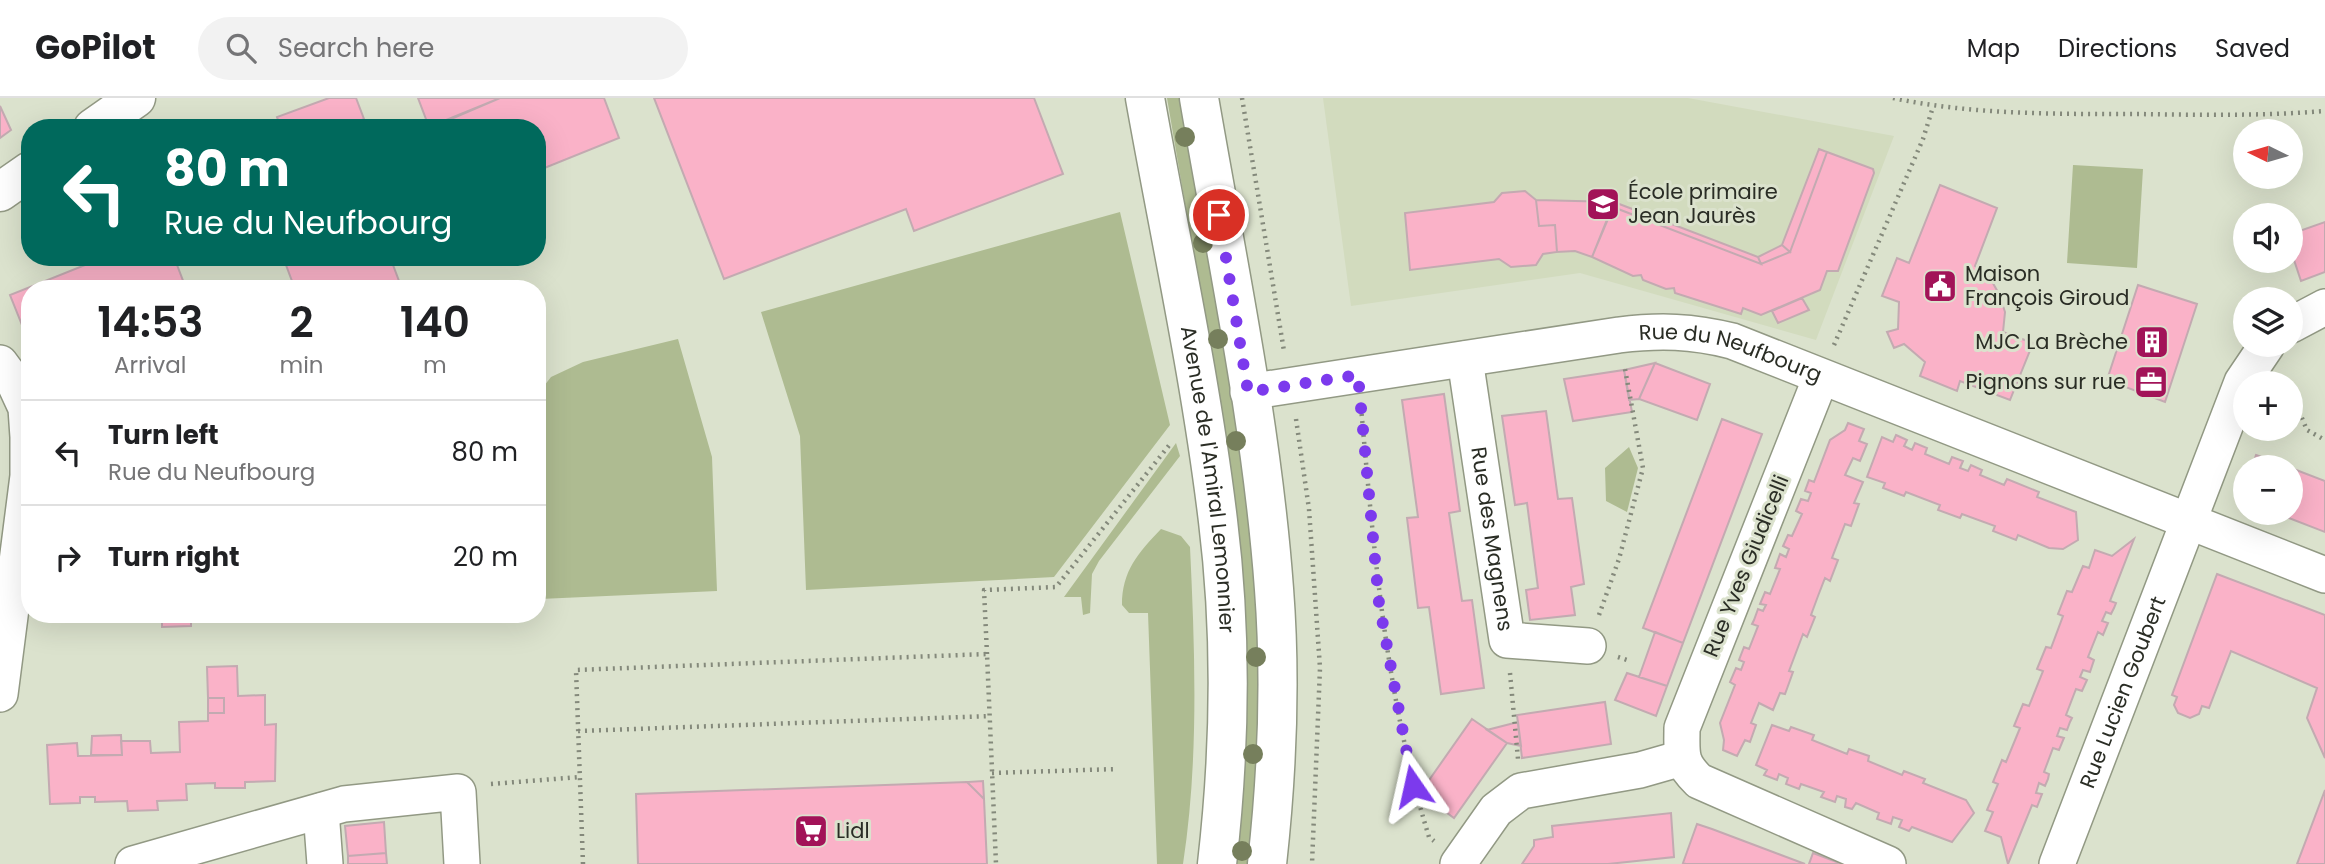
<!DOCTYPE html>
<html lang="en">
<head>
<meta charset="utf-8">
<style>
	body { margin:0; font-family:Poppins,sans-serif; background:#f2f2f2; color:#202124; height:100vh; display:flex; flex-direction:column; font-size:26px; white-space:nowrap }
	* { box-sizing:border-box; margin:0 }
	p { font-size:23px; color:#757577 }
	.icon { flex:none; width:38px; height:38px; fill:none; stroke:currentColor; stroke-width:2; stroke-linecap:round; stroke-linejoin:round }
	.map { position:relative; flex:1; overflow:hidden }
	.sheet { position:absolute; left:21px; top:182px; width:525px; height:343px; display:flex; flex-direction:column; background:#fff; border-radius:28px; box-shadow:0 7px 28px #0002 }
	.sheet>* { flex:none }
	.guide { position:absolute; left:21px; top:21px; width:525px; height:147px; border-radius:28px; box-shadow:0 7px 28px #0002; background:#00695c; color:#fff; overflow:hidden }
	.needle { width:46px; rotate:275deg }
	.fabs { position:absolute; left:2233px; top:21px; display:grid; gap:14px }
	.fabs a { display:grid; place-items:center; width:70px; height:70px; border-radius:50%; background:#fff; box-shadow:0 7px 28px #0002; font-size:35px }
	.pin { position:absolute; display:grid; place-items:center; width:60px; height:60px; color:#fff; margin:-30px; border:4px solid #fff; border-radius:50%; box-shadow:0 2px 7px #0007 }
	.me { position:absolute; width:77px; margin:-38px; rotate:349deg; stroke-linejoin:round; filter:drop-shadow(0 0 5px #0008) }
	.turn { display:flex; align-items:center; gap:24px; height:147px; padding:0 28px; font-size:32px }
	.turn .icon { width:91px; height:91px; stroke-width:2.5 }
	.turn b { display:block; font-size:49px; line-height:60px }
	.eta { display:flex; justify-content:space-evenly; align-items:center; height:119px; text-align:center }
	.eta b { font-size:42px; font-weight:600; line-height:49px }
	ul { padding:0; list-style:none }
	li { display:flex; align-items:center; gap:21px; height:105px; padding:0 28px; border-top:2px solid #e0e0e0 }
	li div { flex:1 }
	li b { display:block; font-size:26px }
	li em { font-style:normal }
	header { display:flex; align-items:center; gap:42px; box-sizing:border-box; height:98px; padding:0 35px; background:#fff; border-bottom:2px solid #e0e0e0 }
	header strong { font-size:33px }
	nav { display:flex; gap:38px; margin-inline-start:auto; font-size:24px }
	.search { width:490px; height:63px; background:#f2f2f2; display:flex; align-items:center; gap:18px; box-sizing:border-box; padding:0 24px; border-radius:38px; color:#757577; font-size:26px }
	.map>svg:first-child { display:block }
	.built { fill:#d2dbbe }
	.green { fill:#aebb91 }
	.building { fill:#fab2c8; stroke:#c3aab1; stroke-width:2 }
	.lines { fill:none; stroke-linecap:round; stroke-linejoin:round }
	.street-casing { stroke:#929984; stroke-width:38 }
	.secondary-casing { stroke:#929984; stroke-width:41 }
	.primary-casing { stroke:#929984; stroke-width:41 }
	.path { stroke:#84897b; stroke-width:4.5; stroke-dasharray:2 5; stroke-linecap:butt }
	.street { stroke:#fff; stroke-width:35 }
	.secondary { stroke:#fff; stroke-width:38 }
	.primary { stroke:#fff; stroke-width:38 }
	.tree { fill:#767f5c }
	.route { stroke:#7c3aed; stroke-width:12; stroke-dasharray:0 21.6 }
	.labels { text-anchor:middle; stroke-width:6; stroke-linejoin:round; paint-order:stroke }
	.poi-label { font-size:21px; fill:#2a2d25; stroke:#dbe2cd; text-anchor:start }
	.street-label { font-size:21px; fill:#2a2d25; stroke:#dbe2cd }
</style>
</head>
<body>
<header>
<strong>GoPilot</strong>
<div class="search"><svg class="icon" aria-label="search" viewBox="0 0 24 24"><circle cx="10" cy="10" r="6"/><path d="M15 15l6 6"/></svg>Search here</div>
<nav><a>Map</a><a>Directions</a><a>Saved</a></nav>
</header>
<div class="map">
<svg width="2325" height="766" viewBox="0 0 2325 766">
	<rect width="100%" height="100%" fill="#dbe2cd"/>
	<path class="built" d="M1323,0H1688L1894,38L1816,242L1580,175L1351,208Z"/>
	<path class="green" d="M1167,0H1181L1244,366L1258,511V675L1249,766H1234L1230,369Z
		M2073,67L2143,71L2137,170L2067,165Z
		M1120,114L1170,327L1054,479L806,492L800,338L761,214Z
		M678,241L712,359L717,493L540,501L537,297L551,279L583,264Z
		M1176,345L1180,358L1099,463L1092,476L1090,515L1083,517L1081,499H1064Z
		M1629,349L1638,370L1627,414L1606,403L1605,370Z
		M1161,431L1181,438L1190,449C1195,554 1199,662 1183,766H1157L1148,515H1129L1122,507C1122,473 1138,455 1161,431Z"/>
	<path class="building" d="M329,0H356L364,21L346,30H267L275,25L276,29L280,28L277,19Z
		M418,0H500L429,29Z
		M500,0H604L619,40L537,73V30H430Z
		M654,0H1034L1063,76L914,133L906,111L724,181Z
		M0,8L11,32L0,40Z
		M1819,51L1827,54L1790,154L1782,147Z
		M1827,54L1873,71L1874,75L1838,173H1827L1820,192L1761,217L1743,210L1741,216L1675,195L1674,190L1666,191L1643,182L1641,177L1633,178L1592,159L1613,109L1761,166L1790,154Z
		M1940,87L1997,110L1975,168L1990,180L1999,196L2005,214L2003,234L2033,245L2010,302L1960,283L1957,293L1920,278L1925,264L1904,246L1894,250L1887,234L1898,231L1899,204L1882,198L1897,160L1909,165Z
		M1525,93L1536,102L1539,128L1555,127L1557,154L1543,156L1536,167L1511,169L1499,161L1410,172L1405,115L1494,104L1502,95Z
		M1536,102L1614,104L1592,159L1575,153L1557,154L1555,127L1539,128Z
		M1614,104L1758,159L1761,166L1613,109Z
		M2325,124V174L2301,183L2291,153V136Z
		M1782,147L1790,154L1761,166L1758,159Z
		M105,159H174L185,188L177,191H30V247L10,197Z
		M283,159H390L402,191H295Z
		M2138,187L2197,206L2165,304L2107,282Z
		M1802,200L1809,212L1778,225L1772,213Z
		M1655,265L1710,286L1697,322L1639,301Z
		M1655,265L1639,301L1629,302L1624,272Z
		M1624,272L1632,314L1573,323L1564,281Z
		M1444,296L1460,413L1449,415L1462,503L1472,502L1484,590L1441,596L1429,509L1418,510L1407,420L1418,419L1402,302Z
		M1546,313L1558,401L1572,400L1584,486L1571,489L1575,517L1530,522L1526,492L1538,490L1527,405L1515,407L1502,318Z
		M1722,321L1762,336L1683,545L1643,530Z
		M1848,325L1864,331L1859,343L1867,346L1860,363L1853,360L1845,377L1863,384L1854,405L1859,406L1851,428L1845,426L1832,460L1838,462L1830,483L1825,480L1818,498L1811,517L1815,519L1807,539L1803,536L1789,573L1793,574L1785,596L1780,595L1773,612L1759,605L1751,625L1756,627L1750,644L1745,642L1737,658L1723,652L1724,642L1720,625L1735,587L1730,584L1736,570L1741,572L1744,564L1739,562L1744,549L1749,551L1758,528L1752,526L1754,522L1758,511L1763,513L1766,507L1760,506L1765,494L1770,496L1780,471L1775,470L1780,456L1786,459L1789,451L1783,448L1788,437L1792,438L1802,416L1796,413L1801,401L1808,403L1811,395L1805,393L1809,382L1814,384L1830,342L1845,332Z
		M1896,337L1907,342L1904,348L1912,352L1915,345L1927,350L1925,356L1949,366L1952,359L1963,363L1960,370L1968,373L1971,367L1982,372L1980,377L2004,387L2007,381L2039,394L2037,399L2076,414L2078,442L2063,451L2049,450L2018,437L2016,442L1993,433L1995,428L1962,416L1960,420L1938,412L1940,407L1906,394L1904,398L1883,390L1885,385L1867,379L1882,339L1893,344Z
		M2256,357L2290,369H2252Z
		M2291,370L2325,383V434L2276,415H2291Z
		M2134,441L2110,503L2116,505L2114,510L2111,516L2106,514L2102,523L2108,525L2103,537L2098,534L2088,559L2094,562L2090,574L2083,572L2080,579L2087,582L2082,593L2076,591L2066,617L2072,620L2070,624L2067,632L2060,630L2057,638L2064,640L2059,652L2053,650L2044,674L2049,676L2048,681L2045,688L2039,685L2036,695L2042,696L2037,709L2032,707L2008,766L2001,739L1985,733L1993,714L1987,712L1998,686L1993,684L2002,662L2006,664L2020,630L2014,628L2023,606L2029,608L2043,573L2037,571L2046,549L2051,550L2063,518L2058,516L2067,493L2072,494L2083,468L2089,470L2095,452L2112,458Z
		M2217,476L2325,517V660L2307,620L2317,590L2231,553L2209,610L2202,608L2199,616L2190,620L2178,615L2174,607L2177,599L2172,597Z
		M162,516H191V528L162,529Z
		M1655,534L1683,545L1667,588L1639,579Z
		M237,568L238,598L265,597V627L276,626L275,683L245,684V690H215V685L186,686L187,702L157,703L158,712L128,713L127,703L95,704V699H80V705L50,706L47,647L77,645L78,658L122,657L121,643H150L151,655L180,654L179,624L208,623V615H224V600H208L207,569Z
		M1627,575L1667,588L1656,618L1615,602Z
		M208,600H224V615H208Z
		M1605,604L1611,646L1522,660L1517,617Z
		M1472,621L1507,645L1454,720L1420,695Z
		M1518,624L1521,648L1507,645L1487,632Z
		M1772,627L1789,633L1791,629L1814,637L1812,642L1847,656L1849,651L1869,658L1868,663L1902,677L1904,673L1925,681L1923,685L1966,702L1974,715L1952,744L1912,729L1909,733L1899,729L1902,722L1893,719L1891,726L1877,721L1879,715L1856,705L1852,711L1845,709L1846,701L1837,698L1835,704L1821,699L1824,694L1801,686L1799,691L1786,686L1788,680L1779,676L1777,682L1764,677L1767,672L1756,667Z
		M121,637L122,657H91L92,638Z
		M983,683L984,701L967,684Z
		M967,684L984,701L987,766H638L636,696Z
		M2325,692V766H2297Z
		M1671,715L1674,759L1608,766H1522L1534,748V742L1553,739L1552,728Z
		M384,724L386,755L348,758L345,728Z
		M1697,726L1712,731L1805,766H1686L1683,765Z
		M386,755L387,766H348V758Z
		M1813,755L1842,766H1809Z"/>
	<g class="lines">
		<g class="street-casing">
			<g id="street">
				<path d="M2291,227L2325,209"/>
				<path id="s1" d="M1465,261L1507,542L1588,548"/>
				<path d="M0,265L14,284L26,310L28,339V378L0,596"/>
				<path d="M1821,279L1682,630C1682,656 1679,664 1699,683L1888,766"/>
				<path id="s2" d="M1248,294L1619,237C1660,232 1692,233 1732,243L2325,477"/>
				<path d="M321,713L325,766"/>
				<path d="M133,766L344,706L458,694L462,766"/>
				<path d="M1458,766L1496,712L1521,693L1640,672L1682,660"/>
				<path id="s3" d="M2057,766L2242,284L2267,247"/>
			</g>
		</g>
		<g class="secondary-casing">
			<path id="secondary" d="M93,30L136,0
				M0,94L30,73"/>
		</g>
		<g class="primary-casing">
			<g id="primary">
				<path id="s4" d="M1145,0C1170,140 1201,281 1218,423C1232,536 1230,653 1217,766"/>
				<path d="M1199,0C1227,163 1262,327 1274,491C1281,582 1277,676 1267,766"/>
			</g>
		</g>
		<path class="path" d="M1242,0L1284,253
			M1893,0C1972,17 2057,16 2138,16C2200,17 2263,18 2325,13
			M1834,247L1923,41L1933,9
			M2291,294L2307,332L2325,342
			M1361,309C1374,454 1386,600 1429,739L1434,743
			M1296,321L1309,411L1320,570L1312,766
			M1599,517L1619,461L1643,370L1625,271
			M987,556L984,492L1056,489L1171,345
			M1618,559L1630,563
			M1510,575L1518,661
			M578,633L990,618
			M992,675L1117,671
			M491,686L580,679
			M583,766L576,572L987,556L996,766"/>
		<use href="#street" class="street"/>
		<use href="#secondary" class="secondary"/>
		<use href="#primary" class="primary"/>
	</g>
	<g class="tree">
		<circle cx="1185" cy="39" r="10"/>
		<circle cx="1203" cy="145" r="10"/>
		<circle cx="1218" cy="241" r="10"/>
		<circle cx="1236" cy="343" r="10"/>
		<circle cx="1256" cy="559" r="10"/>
		<circle cx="1253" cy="656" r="10"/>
		<circle cx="1242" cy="753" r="10"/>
	</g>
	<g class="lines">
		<path class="route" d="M1219,117L1248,294L1358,277L1379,505L1413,688"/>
	</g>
	<defs>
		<g id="school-square" transform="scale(1.75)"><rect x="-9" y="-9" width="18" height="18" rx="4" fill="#a21358" stroke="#dbe2cd"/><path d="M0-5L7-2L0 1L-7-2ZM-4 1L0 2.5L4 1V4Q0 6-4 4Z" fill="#fff"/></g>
		<g id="civic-square" transform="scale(1.75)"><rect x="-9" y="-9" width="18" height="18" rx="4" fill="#a21358" stroke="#dbe2cd"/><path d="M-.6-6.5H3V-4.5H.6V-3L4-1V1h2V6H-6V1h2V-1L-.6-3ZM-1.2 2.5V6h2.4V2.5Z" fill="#fff"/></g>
		<g id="building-square" transform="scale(1.75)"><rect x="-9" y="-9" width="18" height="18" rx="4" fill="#a21358" stroke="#dbe2cd"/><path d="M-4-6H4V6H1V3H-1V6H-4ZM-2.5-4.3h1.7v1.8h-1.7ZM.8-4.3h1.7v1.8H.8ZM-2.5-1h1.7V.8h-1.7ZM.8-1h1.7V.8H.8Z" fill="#fff"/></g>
		<g id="office-square" transform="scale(1.75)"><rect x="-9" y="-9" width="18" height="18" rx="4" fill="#a21358" stroke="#dbe2cd"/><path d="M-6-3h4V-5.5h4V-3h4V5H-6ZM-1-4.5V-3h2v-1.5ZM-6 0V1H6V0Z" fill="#fff"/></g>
		<g id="supermarket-square" transform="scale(1.75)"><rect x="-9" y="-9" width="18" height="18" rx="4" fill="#a21358" stroke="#dbe2cd"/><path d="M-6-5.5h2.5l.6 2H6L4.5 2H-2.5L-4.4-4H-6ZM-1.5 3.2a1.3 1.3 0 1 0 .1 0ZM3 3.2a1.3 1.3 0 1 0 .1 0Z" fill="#fff"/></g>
	</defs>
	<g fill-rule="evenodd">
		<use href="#school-square" x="1603" y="106"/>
		<use href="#civic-square" x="1940" y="188"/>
		<use href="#building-square" x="2152" y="244"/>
		<use href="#office-square" x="2151" y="284"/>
		<use href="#supermarket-square" x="811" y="733"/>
	</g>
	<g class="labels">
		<g class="poi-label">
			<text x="1628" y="101">École primaire<tspan x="1628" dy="24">Jean Jaurès</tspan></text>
			<text x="1965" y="183">Maison<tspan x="1965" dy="24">François Giroud</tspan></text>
			<text x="2128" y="251" text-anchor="end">MJC La Brèche</text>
			<text x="2126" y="291" text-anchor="end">Pignons sur rue</text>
			<text x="836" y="740">Lidl</text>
		</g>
		<g class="street-label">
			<text dy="7" stroke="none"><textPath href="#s2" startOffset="490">Rue du Neufbourg</textPath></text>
			<text dy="7" stroke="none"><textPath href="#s4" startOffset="387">Avenue de l'Amiral Lemonnier</textPath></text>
			<text dy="7" stroke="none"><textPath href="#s1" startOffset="182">Rue des Magnens</textPath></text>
			<text transform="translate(1746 468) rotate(-68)" y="7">Rue Yves Giudicelli</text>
			<text dy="7" stroke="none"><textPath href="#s3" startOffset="184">Rue Lucien Goubert</textPath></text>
		</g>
	</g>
</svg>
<div class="fabs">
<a><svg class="needle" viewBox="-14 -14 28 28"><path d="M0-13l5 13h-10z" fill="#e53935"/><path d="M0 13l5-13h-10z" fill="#757577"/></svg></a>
<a><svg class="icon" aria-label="sound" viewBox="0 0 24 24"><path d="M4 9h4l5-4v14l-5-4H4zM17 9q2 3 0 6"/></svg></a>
<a><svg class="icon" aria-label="layers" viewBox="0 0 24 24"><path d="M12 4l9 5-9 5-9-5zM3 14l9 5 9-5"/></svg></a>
<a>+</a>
<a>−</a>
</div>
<div class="pin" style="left:1219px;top:117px;background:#d93025"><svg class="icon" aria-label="arrive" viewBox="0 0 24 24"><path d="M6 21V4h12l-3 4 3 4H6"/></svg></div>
<svg class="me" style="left:1413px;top:688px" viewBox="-20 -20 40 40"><path d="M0-17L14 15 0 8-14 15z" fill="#7c3aed" stroke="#fff" stroke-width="4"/></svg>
<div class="guide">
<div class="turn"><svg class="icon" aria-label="left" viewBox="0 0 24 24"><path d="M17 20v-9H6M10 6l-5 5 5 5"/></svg><div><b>80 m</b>Rue du Neufbourg</div></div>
</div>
<section class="sheet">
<div class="eta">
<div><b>14:53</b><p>Arrival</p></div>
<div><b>2</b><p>min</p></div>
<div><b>140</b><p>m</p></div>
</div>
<ul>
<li><svg class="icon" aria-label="left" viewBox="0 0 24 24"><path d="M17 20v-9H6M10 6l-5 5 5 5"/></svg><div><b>Turn left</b><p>Rue du Neufbourg</p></div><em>80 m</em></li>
<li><svg class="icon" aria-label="right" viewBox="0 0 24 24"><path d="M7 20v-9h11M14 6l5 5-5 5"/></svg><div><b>Turn right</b></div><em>20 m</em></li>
</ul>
</section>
</div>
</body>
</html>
